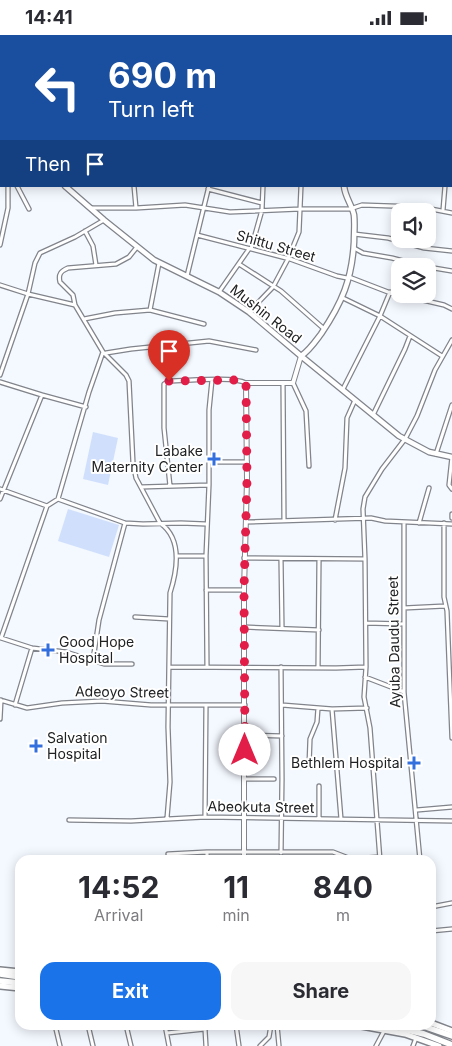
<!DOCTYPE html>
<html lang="en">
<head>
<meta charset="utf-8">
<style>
	body { margin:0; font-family:Inter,sans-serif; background:#f7f7f7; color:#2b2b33; height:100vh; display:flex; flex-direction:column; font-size:19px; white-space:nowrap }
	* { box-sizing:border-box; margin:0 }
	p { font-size:16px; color:#7c7c81 }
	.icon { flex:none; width:28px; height:28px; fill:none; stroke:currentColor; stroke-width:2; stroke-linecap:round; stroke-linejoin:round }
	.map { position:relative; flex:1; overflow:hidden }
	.sheet { position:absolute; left:15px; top:820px; width:421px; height:175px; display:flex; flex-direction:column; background:#fff; border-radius:15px; box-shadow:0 2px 12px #0003 }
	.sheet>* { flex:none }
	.guide { position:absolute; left:0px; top:0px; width:452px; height:152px; box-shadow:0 2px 12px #0003; background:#1a4fa0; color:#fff; overflow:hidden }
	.controls { position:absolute; left:391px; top:168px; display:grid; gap:10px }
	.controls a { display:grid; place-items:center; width:45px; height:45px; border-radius:10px; background:#fff; box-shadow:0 2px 12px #0003; font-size:25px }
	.pin { position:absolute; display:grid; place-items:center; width:42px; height:42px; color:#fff; margin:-51px -21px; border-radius:50% 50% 50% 0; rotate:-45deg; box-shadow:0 0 5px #0007 }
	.pin .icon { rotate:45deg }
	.me { position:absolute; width:55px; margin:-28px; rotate:0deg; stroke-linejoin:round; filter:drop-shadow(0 0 4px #0008) }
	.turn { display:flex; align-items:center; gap:18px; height:105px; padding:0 25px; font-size:22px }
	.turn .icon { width:65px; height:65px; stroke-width:2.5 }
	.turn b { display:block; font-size:35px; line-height:42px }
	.then { display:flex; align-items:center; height:48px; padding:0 25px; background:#0003; gap:10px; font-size:19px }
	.eta { display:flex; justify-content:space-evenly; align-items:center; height:85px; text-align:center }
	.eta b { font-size:30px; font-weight:700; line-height:35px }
	.cta { display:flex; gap:10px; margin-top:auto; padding:10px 25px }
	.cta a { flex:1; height:58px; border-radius:15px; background:#1a73e8; color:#fff; font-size:20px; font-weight:700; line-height:58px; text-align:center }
	.cta a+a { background:#f7f7f7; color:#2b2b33 }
	.status { display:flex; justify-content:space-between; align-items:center; height:35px; padding:0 25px; background:#fff; direction:ltr }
	.status svg { height:14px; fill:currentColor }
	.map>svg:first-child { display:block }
	.pitch { fill:#d0e0fc }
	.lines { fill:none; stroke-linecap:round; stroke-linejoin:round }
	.minor-casing { stroke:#81848b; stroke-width:5.5 }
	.tertiary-casing { stroke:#81848b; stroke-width:6 }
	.secondary-casing { stroke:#81848b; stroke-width:7 }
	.primary-casing { stroke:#81848b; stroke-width:8 }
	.motorway-casing { stroke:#81848b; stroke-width:8 }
	.minor { stroke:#fff; stroke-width:3 }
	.tertiary { stroke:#fff; stroke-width:4 }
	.secondary { stroke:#fff; stroke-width:4.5 }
	.primary { stroke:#fff; stroke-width:5 }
	.motorway { stroke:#fff; stroke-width:5.5 }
	.route { stroke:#e11d48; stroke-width:9; stroke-dasharray:0 16.2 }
	.poi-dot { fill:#336fdd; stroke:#fff; stroke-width:2 }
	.labels { text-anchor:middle; stroke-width:4; stroke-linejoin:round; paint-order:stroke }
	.street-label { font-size:14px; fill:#202123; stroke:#fff }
	.poi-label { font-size:14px; fill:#202123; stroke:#fff; text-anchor:end }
</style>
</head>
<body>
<div class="status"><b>14:41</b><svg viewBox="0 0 49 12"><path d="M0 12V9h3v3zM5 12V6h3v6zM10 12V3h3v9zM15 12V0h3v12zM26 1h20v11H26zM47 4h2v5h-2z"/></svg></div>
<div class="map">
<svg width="452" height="1011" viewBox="0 0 452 1011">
	<rect width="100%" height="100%" fill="#f4f8ff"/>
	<path class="pitch" d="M93,397L118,403L108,450L83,444Z
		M68,474L119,490L109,522L58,506Z"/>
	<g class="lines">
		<g class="minor-casing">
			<path id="minor" d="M306,0L309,1
				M21,1V0
				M50,1V0
				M89,1L90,0
				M129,1V0
				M166,1V0
				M271,1V0
				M347,1L348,0
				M0,4L1,5
				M451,5H452
				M0,30L1,28
				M451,56H452
				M0,70H1
				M451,92H452
				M17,151L29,174
				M134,151L136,173
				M208,154L262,168
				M91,173H136L185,170L230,177L300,174H350L362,170L421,172L452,178
				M443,175L445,151
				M85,196L93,211L96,230
				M354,199L388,203L424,213L452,216
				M197,200L290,224L337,241L347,243
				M0,210L8,173V151
				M354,213L363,218L392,223L422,231
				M251,214L262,175L263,151
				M239,229L281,256L323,293
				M428,232L452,236
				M187,241L209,151
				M349,242L388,257L444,270L452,274
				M0,250L28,259L75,270L103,317L89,357L58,464L47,471L1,603
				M219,257L249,214
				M343,263L380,281L390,257
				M75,270L73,260L60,247C58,239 61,236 68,233L116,229L129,222L137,212
				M150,275L159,228
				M249,277L273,252L288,224L299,197L301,151
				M84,284L115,278L150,275L204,289
				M103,317L126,340L129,346L133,428L136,443L160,488C183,504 177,536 170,558L168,692L170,747L167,783
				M106,318L131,314L209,306L256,315
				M0,340L28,259L35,228L40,218L75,202L104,185
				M0,347L42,360L86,372
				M283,348L284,486
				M293,348L306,376L309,431
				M343,354L380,281L442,321
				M373,380L405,314L410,301
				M436,419L452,370
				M452,422L449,450L452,454
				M210,427H247
				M170,451L164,393V349L169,346C188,346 231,341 246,348
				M141,452L209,450
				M0,454L47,471
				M0,464L42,360
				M58,464L125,488L143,489L181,488L206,489
				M452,483V479
				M335,485L345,433L347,383L355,365
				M246,487L371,483L385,486L452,489
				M404,487V657L420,825
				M419,488L429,453
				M444,488V562L447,576L452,703
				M177,521H206
				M244,523L365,524
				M281,525L282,593
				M206,555H244
				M404,573L445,571
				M135,582L169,584
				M366,588L404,589
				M244,592L319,595
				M1,603L32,613L66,617L104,629H132
				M93,625L99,585L125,488
				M169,632L336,633L366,632L365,524L363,474L365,462L382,434L405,404L417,381L435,335L452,305
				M207,632L206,521L209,450V375L212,345
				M366,632L364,662L370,693L380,825
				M318,633L319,525
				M365,642L404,657
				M0,665L27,673L62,668L102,666L151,670H245
				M15,670L32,613
				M282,670L332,674L367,673
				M332,674L341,784
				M0,684L1,665
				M245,700L282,701
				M309,731L310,704L317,687L318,673
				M245,744H274
				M417,775L452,772
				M205,782L206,670
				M319,784V751
				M69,785L131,786L205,782L452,786
				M207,817V825
				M281,818L282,744L281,632
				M168,819L207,817H333L351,824L380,822
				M431,872L452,868
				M431,896L452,894
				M55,990L60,1011
				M88,990L93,1011
				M126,990L131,1011
				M165,990L169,1011
				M236,990L239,1011
				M277,990L279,1011
				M205,994L206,1011
				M167,998L205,994L211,990
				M260,1011L269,1002L271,990
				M376,1011L384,996
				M413,1011L416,1003"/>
		</g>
		<g class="tertiary-casing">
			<path id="tertiary" d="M244,825V555L247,445L246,348H293L301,321"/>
		</g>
		<g class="secondary-casing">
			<path id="secondary" d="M388,1V0
				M0,112H1
				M65,151L104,185L154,225L219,257L249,277L301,321L399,401L429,417L452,422
				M301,321C309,316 315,307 321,299C342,268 352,244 354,207C354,198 355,189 354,180C352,170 345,162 344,151"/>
		</g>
		<g class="primary-casing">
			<path id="primary" d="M0,935L20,937
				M0,951L20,953
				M431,988L452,996
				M356,990L405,999L439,1011"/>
		</g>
		<g class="motorway-casing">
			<path id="motorway" d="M0,939L20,942
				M0,946L20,948
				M387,990L424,999L452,1010
				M420,990L452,1001"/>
		</g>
		<use href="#minor" class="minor"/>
		<use href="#tertiary" class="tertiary"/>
		<use href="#secondary" class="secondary"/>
		<use href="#primary" class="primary"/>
		<use href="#motorway" class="motorway"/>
	</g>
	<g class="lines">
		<path class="route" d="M169,346L240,345L246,348L247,445L244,555L245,715"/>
	</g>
	<g class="poi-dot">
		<path d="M211.5 416.5h5v5h5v5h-5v5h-5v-5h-5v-5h5z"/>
		<path d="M45.5 607.5h5v5h5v5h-5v5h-5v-5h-5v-5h5z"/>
		<path d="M33.5 703.5h5v5h5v5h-5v5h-5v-5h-5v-5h5z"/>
		<path d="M411.5 720.5h5v5h5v5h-5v5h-5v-5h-5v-5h5z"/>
	</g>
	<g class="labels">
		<g class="street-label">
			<text transform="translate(276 211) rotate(16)" y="5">Shittu Street</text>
			<text transform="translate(266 279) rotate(38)" y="5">Mushin Road</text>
			<text transform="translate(394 607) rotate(-91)" y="5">Ayuba Daudu Street</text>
			<text transform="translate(122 657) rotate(1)" y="5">Adeoyo Street</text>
			<text transform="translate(261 772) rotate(1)" y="5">Abeokuta Street</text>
		</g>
		<g class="poi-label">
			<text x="203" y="421">Labake<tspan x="203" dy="16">Maternity Center</tspan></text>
			<text x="59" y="612" text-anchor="start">Good Hope<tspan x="59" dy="16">Hospital</tspan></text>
			<text x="47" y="708" text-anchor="start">Salvation<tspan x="47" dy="16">Hospital</tspan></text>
			<text x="403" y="733">Bethlem Hospital</text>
		</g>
	</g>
</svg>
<div class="controls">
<a><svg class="icon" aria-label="sound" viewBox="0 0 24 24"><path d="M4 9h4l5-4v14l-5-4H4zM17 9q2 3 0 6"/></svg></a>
<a><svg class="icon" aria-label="layers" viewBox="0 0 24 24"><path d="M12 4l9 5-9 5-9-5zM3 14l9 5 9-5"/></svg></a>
</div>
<div class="pin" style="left:169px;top:346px;background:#d93025"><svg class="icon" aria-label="arrive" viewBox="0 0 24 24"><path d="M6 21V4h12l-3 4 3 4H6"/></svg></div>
<svg class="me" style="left:245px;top:715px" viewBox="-20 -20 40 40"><circle r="19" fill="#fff"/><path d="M0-13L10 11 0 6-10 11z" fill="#e11d48"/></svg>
<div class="guide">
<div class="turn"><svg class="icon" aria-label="left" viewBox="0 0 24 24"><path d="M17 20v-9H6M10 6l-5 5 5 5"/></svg><div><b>690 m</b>Turn left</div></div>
<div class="then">Then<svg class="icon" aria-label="arrive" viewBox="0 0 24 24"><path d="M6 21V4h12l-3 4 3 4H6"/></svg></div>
</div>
<section class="sheet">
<div class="eta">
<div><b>14:52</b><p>Arrival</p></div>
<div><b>11</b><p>min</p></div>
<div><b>840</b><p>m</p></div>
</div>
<div class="cta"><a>Exit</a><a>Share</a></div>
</section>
</div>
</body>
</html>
